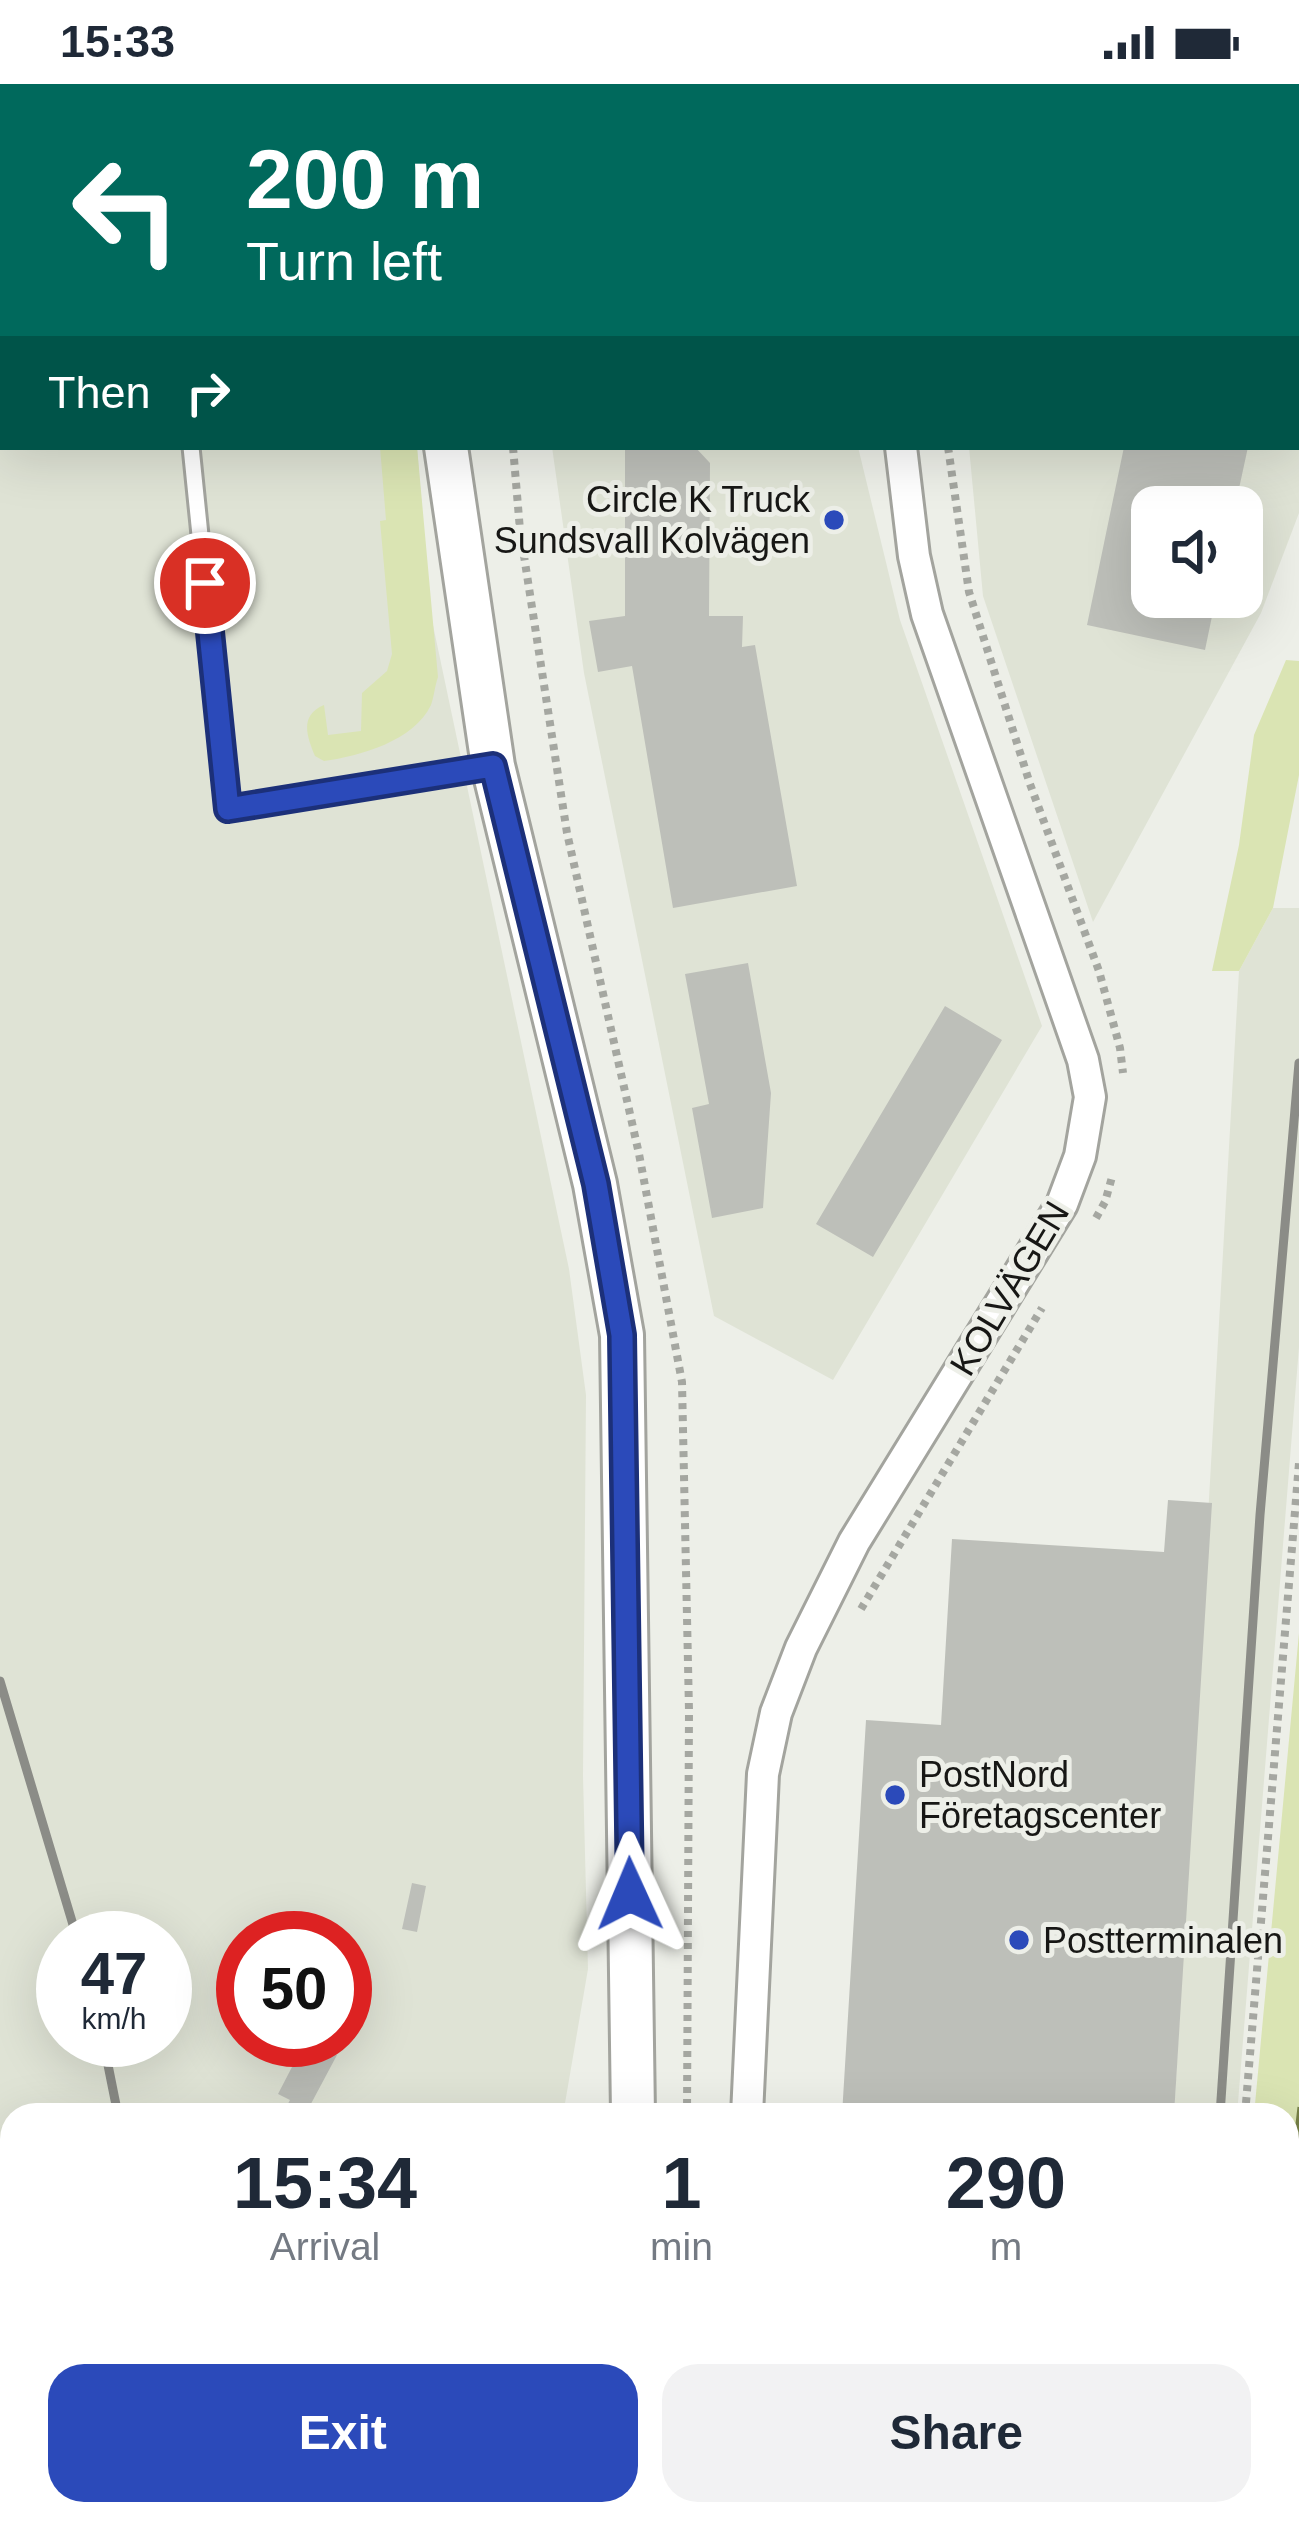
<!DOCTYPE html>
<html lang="en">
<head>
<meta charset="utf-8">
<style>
	body { margin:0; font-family:Helvetica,sans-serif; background:#f2f2f3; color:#1f2937; height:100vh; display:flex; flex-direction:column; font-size:45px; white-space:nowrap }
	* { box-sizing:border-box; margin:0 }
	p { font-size:39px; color:#747a83 }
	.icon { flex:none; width:66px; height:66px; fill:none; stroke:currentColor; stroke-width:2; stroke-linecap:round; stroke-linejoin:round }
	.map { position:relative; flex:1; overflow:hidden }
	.drawer { position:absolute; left:0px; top:2019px; width:1299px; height:423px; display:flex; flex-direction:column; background:#fff; border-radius:36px 36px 0 0; box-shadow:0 12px 48px #0002 }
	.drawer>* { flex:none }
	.banner { position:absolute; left:0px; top:0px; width:1299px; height:366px; box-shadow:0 12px 48px #0002; background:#00695c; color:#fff; overflow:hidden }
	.tools { position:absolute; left:1131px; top:402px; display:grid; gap:24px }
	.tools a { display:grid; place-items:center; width:132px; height:132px; border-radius:24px; background:#fff; box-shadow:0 12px 48px #0002; font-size:60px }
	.speed { position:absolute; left:36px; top:1827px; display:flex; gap:24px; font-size:60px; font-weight:700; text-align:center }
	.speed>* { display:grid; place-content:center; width:156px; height:156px; border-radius:50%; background:#fff; box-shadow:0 12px 48px #0002; line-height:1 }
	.speed small { font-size:30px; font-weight:400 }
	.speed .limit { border:18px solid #d22; background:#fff; color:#111 }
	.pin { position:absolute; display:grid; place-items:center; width:102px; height:102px; color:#fff; margin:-51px; border:6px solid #fff; border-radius:50%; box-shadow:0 3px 12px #0007 }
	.me { position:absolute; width:132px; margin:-66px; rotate:359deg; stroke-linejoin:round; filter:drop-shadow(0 0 9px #0008) }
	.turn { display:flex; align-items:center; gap:42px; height:252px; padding:0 48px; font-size:54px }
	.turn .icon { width:156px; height:156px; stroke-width:2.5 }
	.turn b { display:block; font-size:84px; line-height:102px }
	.then { display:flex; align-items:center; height:114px; padding:0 48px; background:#0003; gap:24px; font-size:45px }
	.eta { display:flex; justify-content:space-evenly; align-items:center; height:204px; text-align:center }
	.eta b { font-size:72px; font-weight:700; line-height:84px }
	.action { display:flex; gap:24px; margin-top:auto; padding:24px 48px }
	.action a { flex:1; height:138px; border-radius:36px; background:#2b4aba; color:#fff; font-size:48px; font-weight:700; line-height:138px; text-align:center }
	.action a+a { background:#f2f2f3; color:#1f2937 }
	.status { display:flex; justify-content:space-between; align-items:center; height:84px; padding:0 60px; background:#fff; direction:ltr }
	.status svg { height:33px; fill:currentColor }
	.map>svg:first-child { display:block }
	.built { fill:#dfe3d5; fill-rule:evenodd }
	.green { fill:#dae4b3 }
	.water { fill:#9fad5d; stroke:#768047; stroke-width:3 }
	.building { fill:#bdbfb9 }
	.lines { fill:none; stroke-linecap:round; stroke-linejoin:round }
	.service-casing { stroke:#a3a49e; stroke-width:21 }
	.minor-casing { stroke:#a3a49e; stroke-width:36 }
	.secondary-casing { stroke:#a3a49e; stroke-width:48 }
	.path { stroke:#a5a7a1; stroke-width:8; stroke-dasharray:6 6; stroke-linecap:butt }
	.service { stroke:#fff; stroke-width:15 }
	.minor { stroke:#fff; stroke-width:30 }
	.secondary { stroke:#fff; stroke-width:42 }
	.rail { stroke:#8b8c87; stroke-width:9 }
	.route-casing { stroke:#1c3079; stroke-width:30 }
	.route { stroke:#2b4aba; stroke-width:21 }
	.poi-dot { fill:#2b4aba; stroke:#edefe8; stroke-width:4.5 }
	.labels { text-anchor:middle; stroke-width:10; stroke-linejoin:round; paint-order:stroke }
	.poi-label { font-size:36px; fill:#171715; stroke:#edefe8; text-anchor:start }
	.street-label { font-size:36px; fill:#171715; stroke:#edefe8 }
</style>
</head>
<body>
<div class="status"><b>15:33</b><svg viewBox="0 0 49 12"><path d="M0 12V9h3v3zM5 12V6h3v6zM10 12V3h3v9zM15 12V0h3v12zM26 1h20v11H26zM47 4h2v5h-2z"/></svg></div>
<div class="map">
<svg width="1299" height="2440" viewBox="0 0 1299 2440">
	<rect width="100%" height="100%" fill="#edefe8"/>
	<path class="built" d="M0,0H399V3H3V363H417L430,527L569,1185L586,1311L583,1692L588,1885L563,2031H12V2430H494L492,2440H0ZM63,1854H165V1956H63ZM243,1854H345V1956H243Z
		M513,0H898L514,3Z
		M991,0H1299V429L1261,529L1093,838L983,512L969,363H1296V3H990ZM1152,423H1242V513H1152Z
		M552,363H858L900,536L1042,942L833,1296L714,1232L584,589Z
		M1273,824H1299V1263L1237,2031H1174L1239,887Z
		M1152,2430H1216L1215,2440H1151Z"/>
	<path class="green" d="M380,363H417L438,593C435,601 434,613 431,621C414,657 360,672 324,677L315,672C306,651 300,631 324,621L328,651L361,647L362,609L387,587L392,570L380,437L386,436Z
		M1286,576L1299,577V691L1273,824L1239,887H1212L1239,761L1254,651Z
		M1299,1549V2023L1287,2125V2031H1254Z
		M1287,2160C1296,2210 1299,2243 1287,2292Z
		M488,2430H563L562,2440H487Z"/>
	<path class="water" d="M1299,2023V2225L1287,2160V2125Z
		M1299,2260V2440H1264L1265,2430H1287V2292Z"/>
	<path class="building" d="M625,363H695L710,379L709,532H743L742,563L755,561L797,802L673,824L632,582L598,588L589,537L625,532Z
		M1124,363H1248L1235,423H1152V513H1216L1205,566L1087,541Z
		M748,879L771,1009L763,1124L712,1134L692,1024L709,1020L685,890Z
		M945,922L1002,956L873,1173L816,1140Z
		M1168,1416L1212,1419L1174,2031H842L866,1636L941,1641L952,1455L1164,1468Z
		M412,1799L426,1802L417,1848L402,1845Z
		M306,1956L337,1971L305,2031H282L290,2016L278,2010Z"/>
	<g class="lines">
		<g class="service-casing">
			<path id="service" d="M239,3V0
				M1095,3L1096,0
				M191,363L228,725L490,682"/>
		</g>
		<g class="minor-casing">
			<path id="minor" d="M931,3L932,0
				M747,2031L763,1690L776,1629L801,1564L854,1458L1062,1120L1080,1072L1090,1013L1083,976L927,530L914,472L901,363
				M727,2440L728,2430"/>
		</g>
		<g class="secondary-casing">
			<path id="secondary" d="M418,0V3
				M446,363L493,682L595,1100L622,1251L633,2031
				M633,2440V2430"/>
		</g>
		<path class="path" d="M478,0V3
			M974,3L975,0
			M513,363L520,446L567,749L639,1070L682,1298L689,1627L687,2031
			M948,363L969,508L1030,700L1099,887L1120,964L1123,989
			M1096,1134L1105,1118L1112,1093
			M861,1525L1042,1224
			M1245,2031L1299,1379"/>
		<use href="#service" class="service"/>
		<use href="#minor" class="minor"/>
		<use href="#secondary" class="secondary"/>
		<path class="rail" d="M0,1597L77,1854
			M103,1956L118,2031
			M1220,2031L1260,1431L1299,979
			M0,2307L9,2440
			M146,2430V2440
			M1197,2440V2430"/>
	</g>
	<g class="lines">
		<g class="route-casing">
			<path id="route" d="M205,499L228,725L493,682L596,1100L622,1251L630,1810"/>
		</g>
		<use href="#route" class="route"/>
	</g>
	<g class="poi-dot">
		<circle cx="834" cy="436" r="12"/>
		<circle cx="895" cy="1711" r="12"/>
		<circle cx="1019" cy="1856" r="12"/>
	</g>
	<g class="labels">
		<g class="poi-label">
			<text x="810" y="428" text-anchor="end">Circle K Truck<tspan x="810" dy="41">Sundsvall Kolvägen</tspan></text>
			<text x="919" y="1703">PostNord<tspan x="919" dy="41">Företagscenter</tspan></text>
			<text x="1043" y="1869">Postterminalen</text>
		</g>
		<g class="street-label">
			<text transform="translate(1009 1204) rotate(-59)" y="13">KOLVÄGEN</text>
		</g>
	</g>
</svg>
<div class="tools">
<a><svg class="icon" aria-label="sound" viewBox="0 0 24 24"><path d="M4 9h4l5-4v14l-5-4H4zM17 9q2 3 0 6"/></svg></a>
</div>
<div class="speed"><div>47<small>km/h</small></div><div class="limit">50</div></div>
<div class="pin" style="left:205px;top:499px;background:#d93025"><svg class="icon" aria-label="arrive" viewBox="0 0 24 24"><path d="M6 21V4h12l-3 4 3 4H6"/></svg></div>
<svg class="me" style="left:630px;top:1810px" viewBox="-20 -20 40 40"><path d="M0-17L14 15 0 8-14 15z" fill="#2b4aba" stroke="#fff" stroke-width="4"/></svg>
<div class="banner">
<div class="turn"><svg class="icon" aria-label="left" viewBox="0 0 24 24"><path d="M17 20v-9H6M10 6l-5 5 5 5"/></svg><div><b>200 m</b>Turn left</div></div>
<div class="then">Then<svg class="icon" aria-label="right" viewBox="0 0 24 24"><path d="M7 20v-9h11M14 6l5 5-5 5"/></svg></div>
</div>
<section class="drawer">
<div class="eta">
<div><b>15:34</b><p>Arrival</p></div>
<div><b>1</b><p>min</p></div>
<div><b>290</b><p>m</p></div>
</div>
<div class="action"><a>Exit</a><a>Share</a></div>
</section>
</div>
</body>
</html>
